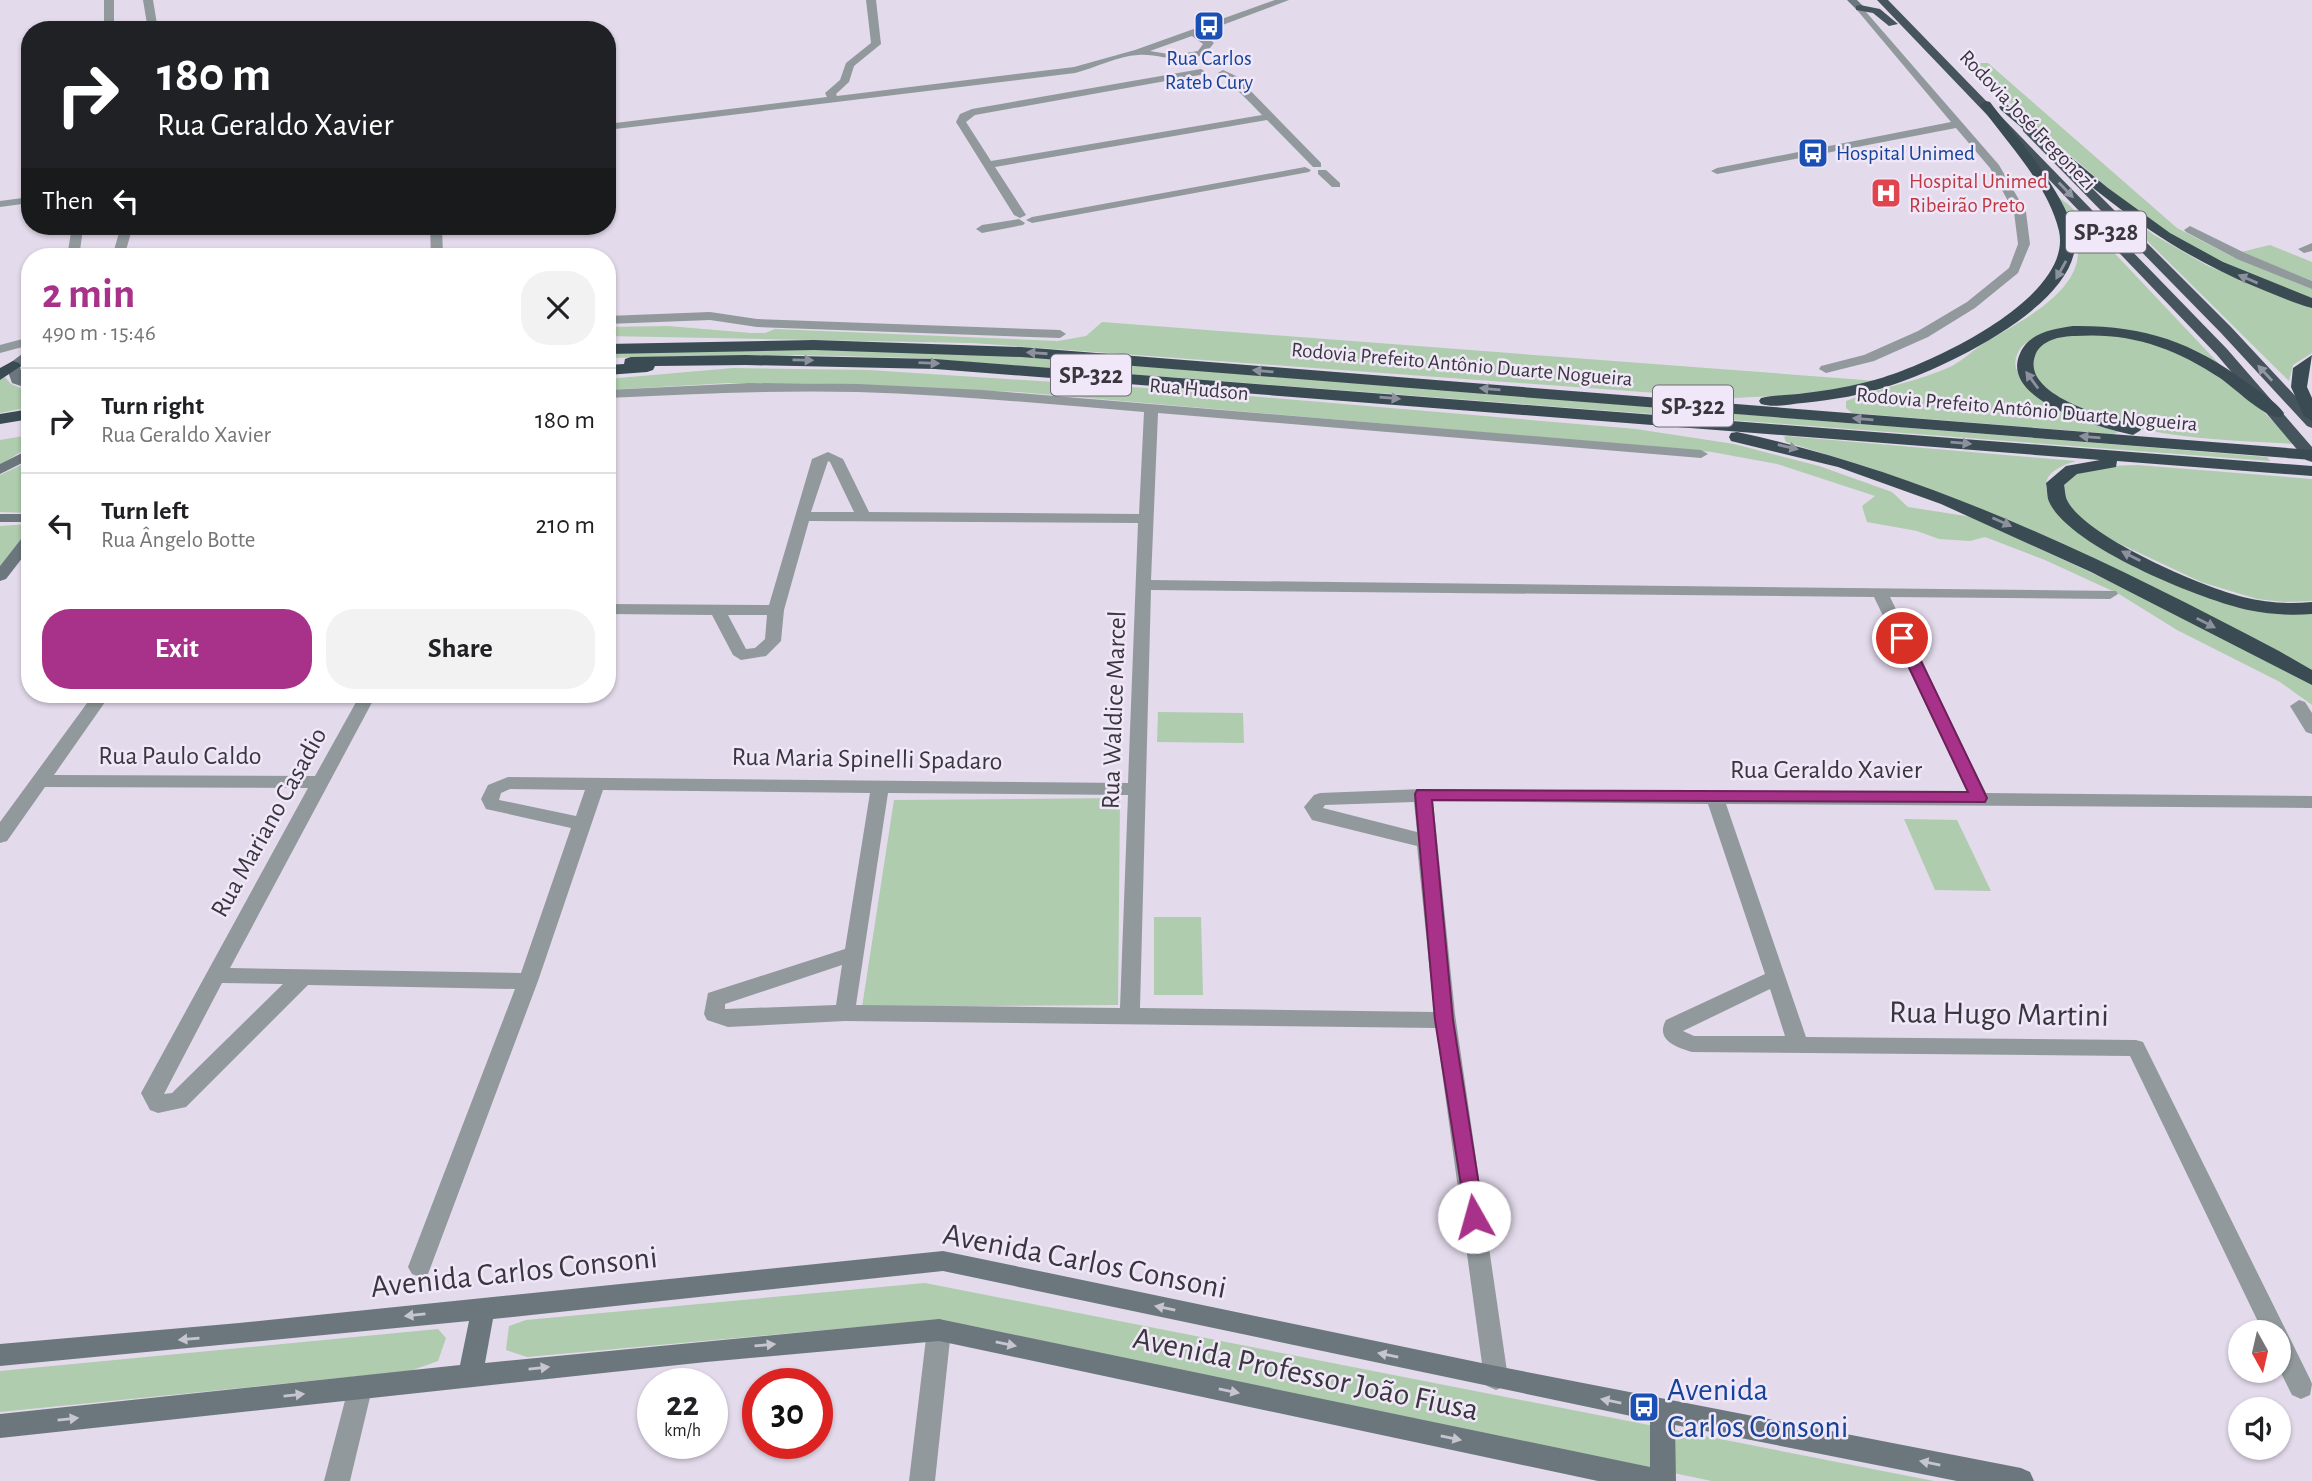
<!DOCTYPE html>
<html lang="en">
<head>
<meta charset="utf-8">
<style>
	body { margin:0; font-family:"Alegreya Sans",sans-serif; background:#f2f2f2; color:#202124; height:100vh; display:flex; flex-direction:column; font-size:26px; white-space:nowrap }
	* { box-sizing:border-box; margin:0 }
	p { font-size:23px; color:#757577 }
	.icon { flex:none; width:38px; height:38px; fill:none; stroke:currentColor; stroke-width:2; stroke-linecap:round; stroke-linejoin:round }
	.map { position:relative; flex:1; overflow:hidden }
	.sheet { position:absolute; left:21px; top:248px; width:595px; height:455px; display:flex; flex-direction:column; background:#fff; border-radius:28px; box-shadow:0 2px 5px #0004 }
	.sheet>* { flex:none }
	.hud { position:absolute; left:21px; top:21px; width:595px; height:214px; border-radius:28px; box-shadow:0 2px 5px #0004; background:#202124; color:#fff; overflow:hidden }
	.needle { width:46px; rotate:172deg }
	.buttons { position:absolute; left:2228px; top:1320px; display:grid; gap:14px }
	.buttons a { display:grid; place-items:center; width:63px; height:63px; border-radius:50%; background:#fff; box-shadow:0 2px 5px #0004; font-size:35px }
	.speed { position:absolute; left:637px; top:1368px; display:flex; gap:14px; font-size:35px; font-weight:700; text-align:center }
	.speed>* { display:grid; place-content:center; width:91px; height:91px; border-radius:50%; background:#fff; box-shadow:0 2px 5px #0004; line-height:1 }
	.speed small { font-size:18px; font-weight:400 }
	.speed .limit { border:10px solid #d22; background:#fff; color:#111 }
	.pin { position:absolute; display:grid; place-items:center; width:60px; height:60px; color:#fff; margin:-30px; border:4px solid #fff; border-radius:50%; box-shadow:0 2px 7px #0007 }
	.me { position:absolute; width:77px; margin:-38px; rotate:353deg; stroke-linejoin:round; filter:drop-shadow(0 0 5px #0008) }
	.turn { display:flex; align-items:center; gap:24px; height:147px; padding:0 21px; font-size:32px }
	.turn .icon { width:91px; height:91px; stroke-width:2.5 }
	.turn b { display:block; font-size:49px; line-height:60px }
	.then { display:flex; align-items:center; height:66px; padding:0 21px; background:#0003; gap:14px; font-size:26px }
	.round { display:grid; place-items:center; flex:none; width:74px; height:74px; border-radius:28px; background:#f2f2f2 }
	.summary { display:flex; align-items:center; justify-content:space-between; height:119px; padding:0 21px }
	h1 { font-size:42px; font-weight:600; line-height:52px; color:#a83189 }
	.action { display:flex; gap:14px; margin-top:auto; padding:14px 21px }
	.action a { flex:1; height:80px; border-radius:28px; background:#a83189; color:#fff; font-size:28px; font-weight:600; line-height:80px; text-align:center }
	.action a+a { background:#f2f2f2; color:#202124 }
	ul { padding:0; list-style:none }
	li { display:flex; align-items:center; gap:21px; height:105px; padding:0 21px; border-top:2px solid #e0e0e0 }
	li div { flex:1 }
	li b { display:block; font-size:26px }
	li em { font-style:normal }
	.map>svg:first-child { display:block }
	.green { fill:#afccae }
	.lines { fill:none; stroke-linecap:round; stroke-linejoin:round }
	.minor { fill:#91999d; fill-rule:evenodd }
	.tertiary { fill:#91999d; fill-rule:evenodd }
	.secondary { fill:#6c777d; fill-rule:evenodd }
	.trunk { fill:#46555d; fill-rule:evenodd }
	.motorway { fill:#3b4b53; fill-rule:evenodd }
	.oneway { fill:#9297a3 }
	.oneway2 { fill:#8c919d }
	.oneway3 { fill:#c8c5d3 }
	.route { fill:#a83189; stroke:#6d2059; stroke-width:2 }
	.labels { text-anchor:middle; stroke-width:5; stroke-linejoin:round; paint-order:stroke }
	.far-transit-label { font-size:21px; fill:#164399; stroke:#f0e7f8 }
	.far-street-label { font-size:21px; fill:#3a363d; stroke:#f0e7f8 }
	.far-health-label { font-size:21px; fill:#be3a42; stroke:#f0e7f8; text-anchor:start }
	.shield { fill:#f0e7f8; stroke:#716b75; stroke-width:2 }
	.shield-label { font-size:24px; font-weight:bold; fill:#3a363d }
	.street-label { font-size:26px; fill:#3a363d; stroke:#f0e7f8 }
	.near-street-label { font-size:32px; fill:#3a363d; stroke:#f0e7f8 }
	.near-transit-label { font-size:32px; fill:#164399; stroke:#f0e7f8; text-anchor:start }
</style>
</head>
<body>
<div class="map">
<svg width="2312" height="1481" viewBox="0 0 2312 1481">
	<rect width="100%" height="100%" fill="#e3daeb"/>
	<path class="green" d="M1971,63H1988L2177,228L2231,256L2312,288V301L2276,288L2178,242L2121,199L2013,106Z
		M2053,193L2069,205L2222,367C2199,351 2172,339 2144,333C2114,328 2025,320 2016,358C2012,374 2028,387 2040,396C2064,415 2092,419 2118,432L2114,434L1852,413L1846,408V401C1880,387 1918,382 1952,366C1963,360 1972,351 1983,344C2013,325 2079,295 2078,251C2078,229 2063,211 2053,193Z
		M2119,209L2154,235L2208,266L2312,307V353L2293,365L2289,381L2117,211Z
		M2270,245L2312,262V281L2241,252Z
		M1102,322L1877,381C1827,393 1776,397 1725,398L972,343L607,336V327L668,326L751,333H765L775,329L1058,341L1086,336Z
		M2109,333L2183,350L2254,402L2295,444C2216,439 2126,440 2057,396C2048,389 2034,381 2031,369C2030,365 2031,358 2032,353L2052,337Z
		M745,348L979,352L2267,457L2270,461L917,358L796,355L607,358V352Z
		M733,368L869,370L1191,391L1636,429L1734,444L1819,466L1892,492L1908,507L1972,517L2175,612L2312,683V705L2280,682L2177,630L2119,594L2045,560L1985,537L1970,541L1939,539L1917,531L1867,522L1862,506L1875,496L1777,464L1712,452L1018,392L808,383H729L607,390V379Z
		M5,377L11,384L30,392V407L0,413V380Z
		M30,435V446L0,465V440Z
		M1786,436L2076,461C2043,471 2038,484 2058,513L2203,594L2312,612V674L1977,508L1871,468L1786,442L1784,437Z
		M30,461V513L0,512V475Z
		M2137,465L2312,479V601L2284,602L2257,599L2201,582L2097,533L2064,503L2063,482C2083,466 2113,466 2137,465Z
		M30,524V528L0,566V526Z
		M1158,712L1243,713L1244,743L1157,742Z
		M1120,798L1118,1005L862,1007L894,800Z
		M1904,819L1957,820L1991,891L1935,890Z
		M1154,917H1201L1203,995H1154Z
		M925,1283L1934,1481H1712L935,1320L527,1357L506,1350L509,1326L526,1320Z
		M438,1329L446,1338L438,1361L410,1371L0,1412V1371Z"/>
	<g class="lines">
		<path class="minor" d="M866,0H876L881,44L854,66L849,82L836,94L837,96L1074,67L1135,50L1275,0H1289L1201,33L1214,43C1192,73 1167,53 1138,55C1118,56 1095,68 1075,73L607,130V124L827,97L825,93L840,80L846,63L871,43ZM1192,36L1203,44L1198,51L1174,55L1150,51Z
			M1860,5L1999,165L2026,212L2030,244L2018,273L1975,308L1928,337L1874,361L1826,373L1819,369L1821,366L1864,355L1918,331L1967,302L2009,268L2018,244L2014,212L1990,168L1956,128L1717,174L1711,171L1717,168L1951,122L1857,10L1855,8Z
			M1201,69L1206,72L1205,74L975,115L966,122L991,161L1262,115C1248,100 1233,86 1218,73L1223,70L1236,76L1321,163V167H1313L1267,120L995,167L1026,215L1020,218L1014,215L956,122L960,114L972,109Z
			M1305,167L1311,170L1309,172L1032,223L1026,220L1032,217Z
			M1318,170H1326L1340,183V187H1332L1318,174Z
			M30,197V203L0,207V201Z
			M1019,219L1025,223L1023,225L982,233L976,229L982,225Z
			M430,226H442L443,257H431Z
			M2190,226L2245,253L2312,281V289L2237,259L2186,232L2184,230Z
			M2312,243V251L2304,253L2298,249Z
			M710,312L757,319L1060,330L1066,334L1060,338L757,327L710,320L607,324V316Z
			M30,337V345L0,353V345Z
			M749,383L858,384L983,390L1701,450L1708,454L1701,458L1158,413L1151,580L2116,591L2118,594L2110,599L1890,597L1986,793L2312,796V808L1726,804L1806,1037L2136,1040L2143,1042L2310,1379L2312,1384L2310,1395L2301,1399L2292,1395L2278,1367V1332H2263L2130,1056L1692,1052C1676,1047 1655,1040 1666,1020L1765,974L1708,804L1433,801L1455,1014L1508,1378L1505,1386L1496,1390L1487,1386L1484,1378L1436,1028L845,1021L728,1027L707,1020L704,1014L708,993L845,949L870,793L603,790L538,981L428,1274L420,1277L412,1274L408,1267L515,989L308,985L186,1107L158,1113L150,1110L141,1093L308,788L45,787L7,841L0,843V822L93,695H110L54,775L315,776L360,695H376L230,968L521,973L571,828L486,809L481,799L488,785L508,777L1128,783L1138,523L809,521L784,610L781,641L766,656L741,660L733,655L712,615L607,614V604L769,605L812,459L828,452L843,459L869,512L1139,514L1144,412C1048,404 953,395 857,392C774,390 691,394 607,398V390ZM828,461L830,462L854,512H811ZM1151,590L1874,597L1968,793L1423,789L1320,793L1314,795L1304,807L1312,820L1417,846L1434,1012L1140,1008ZM728,615H767L765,639L755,648L746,649ZM510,789L585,790L576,816L499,800L501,793ZM888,793L1128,795L1120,1008L856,1005ZM1414,802L1417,832L1323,808L1325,805ZM842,965L836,1005L725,1009V1004ZM222,983L283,984L172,1093L164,1094ZM1770,989L1785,1036H1694L1683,1031Z
			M2299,700L2305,702L2312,713V734L2306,732L2290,706Z
			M939,1319L948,1322L951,1330L935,1481H909L927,1330L930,1322Z
			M360,1377L369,1381L372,1389L350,1481H324L348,1389L351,1381Z"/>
		<path class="tertiary" d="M104,0H114V30H104Z
			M143,0H153L158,30H148Z
			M72,226H120L99,233L83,229L79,257H67Z
			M121,226H133L124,257H112Z"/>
		<path class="secondary" d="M1847,0H1857L1865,8L1857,10Z
			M30,348V359L20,367L23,378L30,380V389L12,383L6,366Z
			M30,449V459L0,474V464Z
			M0,514H30V522H0Z
			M30,532V548L6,579L0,581V566L25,534Z
			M943,1251L1496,1366L2021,1468L2030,1472L2034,1481H1957L1675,1425L1676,1481H1598L939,1341L706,1362L0,1438V1414L460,1365L469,1321L0,1366V1344L239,1323ZM943,1271L1650,1420V1467L939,1319L485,1363L493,1319Z"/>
		<path class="trunk" d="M1877,0H1888L2227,349L2312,447V462L2306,460L2217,355Z
			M1860,5L1880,9L1898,24L1889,26L1873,13L1856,10V6Z
			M2023,127H2031L2231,327L2312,414V428L2307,426L2221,333L2023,131Z"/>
		<path class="motorway" d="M1986,101L1990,102C2014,134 2079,208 2075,247C2069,309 1944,368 1892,385C1863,395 1833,400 1803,403C1790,404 1774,408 1761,404L1759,401L1761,398C1773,395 1786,395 1798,394C1821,391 1844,388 1867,382C1921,369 2074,300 2059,231C2048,184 2007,143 1980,105Z
			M2005,103L2108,188L2170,233L2223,262L2312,298V308C2293,303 2274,294 2256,287C2153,245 2084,181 2001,110L1999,107Z
			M2073,326C2142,325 2191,341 2246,382C2259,391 2275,401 2284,413L2282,417C2266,420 2235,388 2220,378C2175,348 2130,332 2075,336C2061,336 2040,340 2035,356C2021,396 2111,419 2139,426L2141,430L2133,435C2102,428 2002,401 2019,356C2027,333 2052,329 2073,326Z
			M814,340L1021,347L2312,450V460L1021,357L814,350L607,354V344Z
			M746,355L935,359L2312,466V476L2117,461L2116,467L2077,474L2064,485C2065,489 2065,496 2067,500C2085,537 2203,587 2243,597C2266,603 2289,604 2312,602V614C2290,616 2269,614 2248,610C2202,600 2064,545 2048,499C2047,494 2047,488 2046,483L2066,466L2100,460L935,369L746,365L655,366L653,370L647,372L607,375V365L624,364L625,359L631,357Z
			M2312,355L2307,387L2312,398V421L2304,416L2291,387L2293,368Z
			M13,361L19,363L21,366L0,380V368Z
			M30,409V419L0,424V414Z
			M1737,432C1929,473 2106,560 2279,651L2312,670V685L2091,572L1941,504L1838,467L1731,441L1729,437L1731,433Z"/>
	</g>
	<defs><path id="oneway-solid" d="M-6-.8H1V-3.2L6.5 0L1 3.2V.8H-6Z" transform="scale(1.75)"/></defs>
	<g class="oneway">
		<use href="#oneway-solid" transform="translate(2066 190) rotate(46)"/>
		<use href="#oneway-solid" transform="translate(2265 373) rotate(-133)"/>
	</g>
	<g class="oneway2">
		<use href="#oneway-solid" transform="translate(2061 270) rotate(119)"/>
		<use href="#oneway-solid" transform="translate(2248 279) rotate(-157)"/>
		<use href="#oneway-solid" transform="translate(1037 353) rotate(-176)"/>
		<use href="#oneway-solid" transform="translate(803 360) rotate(1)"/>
		<use href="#oneway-solid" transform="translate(929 363) rotate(2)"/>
		<use href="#oneway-solid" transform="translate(1263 371) rotate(-175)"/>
		<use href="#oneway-solid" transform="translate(2032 380) rotate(-126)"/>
		<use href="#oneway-solid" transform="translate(1490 389) rotate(-175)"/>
		<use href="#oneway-solid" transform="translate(1390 398) rotate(5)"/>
		<use href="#oneway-solid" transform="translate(1863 419) rotate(-175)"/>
		<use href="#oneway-solid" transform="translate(2090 437) rotate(-175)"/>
		<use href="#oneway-solid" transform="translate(1961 443) rotate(5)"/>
		<use href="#oneway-solid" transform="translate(1788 447) rotate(13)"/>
		<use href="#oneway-solid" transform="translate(2002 522) rotate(24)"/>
		<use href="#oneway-solid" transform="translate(2131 556) rotate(-153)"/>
		<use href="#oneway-solid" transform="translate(2206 623) rotate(27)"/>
	</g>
	<g class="oneway3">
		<use href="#oneway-solid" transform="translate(1165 1308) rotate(-168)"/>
		<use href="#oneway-solid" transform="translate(415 1315) rotate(174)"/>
		<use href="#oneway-solid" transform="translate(189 1339) rotate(175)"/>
		<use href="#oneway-solid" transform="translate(1006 1344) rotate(12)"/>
		<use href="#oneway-solid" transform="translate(765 1345) rotate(-5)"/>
		<use href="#oneway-solid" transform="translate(1388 1355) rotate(-168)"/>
		<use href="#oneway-solid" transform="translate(539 1368) rotate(-6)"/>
		<use href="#oneway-solid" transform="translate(1229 1391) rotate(12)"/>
		<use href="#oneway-solid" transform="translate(294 1395) rotate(-6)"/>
		<use href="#oneway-solid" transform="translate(1611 1401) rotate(-169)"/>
		<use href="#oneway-solid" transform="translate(68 1419) rotate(-6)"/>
		<use href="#oneway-solid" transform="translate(1451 1438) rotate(12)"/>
		<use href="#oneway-solid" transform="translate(1930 1463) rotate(-169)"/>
	</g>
	<path class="route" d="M1902,633L1910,638L1987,798L1985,802L1432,800L1453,1020L1484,1217L1481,1223L1474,1226L1467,1223L1435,1020L1415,794L1417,790L1968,792L1895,638Z"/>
	<defs>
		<g id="bus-square" transform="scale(1.575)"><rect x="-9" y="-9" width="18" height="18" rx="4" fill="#1a4fb4" stroke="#f0e7f8"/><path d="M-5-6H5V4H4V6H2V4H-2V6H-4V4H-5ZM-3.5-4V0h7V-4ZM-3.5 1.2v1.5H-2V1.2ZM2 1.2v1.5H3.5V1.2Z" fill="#fff"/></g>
		<g id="hospital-square" transform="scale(1.575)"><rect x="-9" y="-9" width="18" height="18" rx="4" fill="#e0444e" stroke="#f0e7f8"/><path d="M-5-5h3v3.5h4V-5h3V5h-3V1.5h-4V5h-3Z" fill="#fff"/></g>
	</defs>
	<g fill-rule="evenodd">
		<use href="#bus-square" x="1209" y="26"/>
		<use href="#bus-square" x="1813" y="153"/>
		<use href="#hospital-square" x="1886" y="193"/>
		<use href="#bus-square" x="1644" y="1407"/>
	</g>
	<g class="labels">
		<g class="far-transit-label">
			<text x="1209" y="65">Rua Carlos<tspan x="1209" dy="24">Rateb Cury</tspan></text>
			<text x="1836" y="160" text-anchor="start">Hospital Unimed</text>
		</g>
		<g class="far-street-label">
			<text transform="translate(2028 120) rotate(46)" y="7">Rodovia José Fregonezi</text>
			<text transform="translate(1462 364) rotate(5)" y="7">Rodovia Prefeito Antônio Duarte Nogueira</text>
			<text transform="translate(1199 389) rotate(5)" y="7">Rua Hudson</text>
			<text transform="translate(2027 409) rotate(5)" y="7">Rodovia Prefeito Antônio Duarte Nogueira</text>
		</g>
		<g class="far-health-label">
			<text x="1909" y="188">Hospital Unimed<tspan x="1909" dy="24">Ribeirão Preto</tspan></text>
		</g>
		<g class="shield">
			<rect x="2066" y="211.5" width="80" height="41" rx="5"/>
			<rect x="1051" y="354.5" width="80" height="41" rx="5"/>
			<rect x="1653" y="385.5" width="80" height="41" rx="5"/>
		</g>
		<g class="shield-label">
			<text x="2106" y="240">SP-328</text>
			<text x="1091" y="383">SP-322</text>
			<text x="1693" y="414">SP-322</text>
		</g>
		<g class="street-label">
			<text transform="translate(1113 710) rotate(-88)" y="9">Rua Waldice Marcel</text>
			<text x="180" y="764">Rua Paulo Caldo</text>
			<text transform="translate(867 758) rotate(1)" y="9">Rua Maria Spinelli Spadaro</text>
			<text x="1826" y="778">Rua Geraldo Xavier</text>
			<text transform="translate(268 822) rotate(-61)" y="9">Rua Mariano Casadio</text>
		</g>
		<g class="near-street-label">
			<text transform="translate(1999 1013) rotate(1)" y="11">Rua Hugo Martini</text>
			<text transform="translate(1085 1260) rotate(11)" y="11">Avenida Carlos Consoni</text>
			<text transform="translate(514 1271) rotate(-6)" y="11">Avenida Carlos Consoni</text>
			<text transform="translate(1306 1373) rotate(12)" y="11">Avenida Professor João Fiusa</text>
		</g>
		<g class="near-transit-label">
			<text x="1667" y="1400">Avenida<tspan x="1667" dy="37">Carlos Consoni</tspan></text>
		</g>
	</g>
</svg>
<div class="buttons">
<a><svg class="needle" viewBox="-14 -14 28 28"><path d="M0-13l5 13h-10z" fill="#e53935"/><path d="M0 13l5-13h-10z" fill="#757577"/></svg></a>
<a><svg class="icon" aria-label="sound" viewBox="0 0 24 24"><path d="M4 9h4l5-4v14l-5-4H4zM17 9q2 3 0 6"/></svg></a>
</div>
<div class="speed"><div>22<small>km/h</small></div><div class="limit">30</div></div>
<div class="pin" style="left:1902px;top:638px;background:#d93025"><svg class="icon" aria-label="arrive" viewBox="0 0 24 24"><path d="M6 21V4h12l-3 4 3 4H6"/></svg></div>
<svg class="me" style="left:1474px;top:1217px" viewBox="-20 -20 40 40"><circle r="19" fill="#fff"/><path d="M0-13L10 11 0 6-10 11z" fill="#a83189"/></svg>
<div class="hud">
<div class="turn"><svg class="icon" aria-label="right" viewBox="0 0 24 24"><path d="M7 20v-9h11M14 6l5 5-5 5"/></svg><div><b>180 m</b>Rua Geraldo Xavier</div></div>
<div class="then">Then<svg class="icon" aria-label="left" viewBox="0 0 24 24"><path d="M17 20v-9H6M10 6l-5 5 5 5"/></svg></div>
</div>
<section class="sheet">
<div class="summary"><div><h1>2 min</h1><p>490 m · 15:46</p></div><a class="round"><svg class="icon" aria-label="close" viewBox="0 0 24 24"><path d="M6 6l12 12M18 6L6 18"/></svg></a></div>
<ul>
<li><svg class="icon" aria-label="right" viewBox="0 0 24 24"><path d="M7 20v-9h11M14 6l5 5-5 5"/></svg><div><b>Turn right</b><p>Rua Geraldo Xavier</p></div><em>180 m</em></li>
<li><svg class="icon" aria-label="left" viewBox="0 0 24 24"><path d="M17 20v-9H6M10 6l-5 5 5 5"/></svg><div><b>Turn left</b><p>Rua Ângelo Botte</p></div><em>210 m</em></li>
</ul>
<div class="action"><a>Exit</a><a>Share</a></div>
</section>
</div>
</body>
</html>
